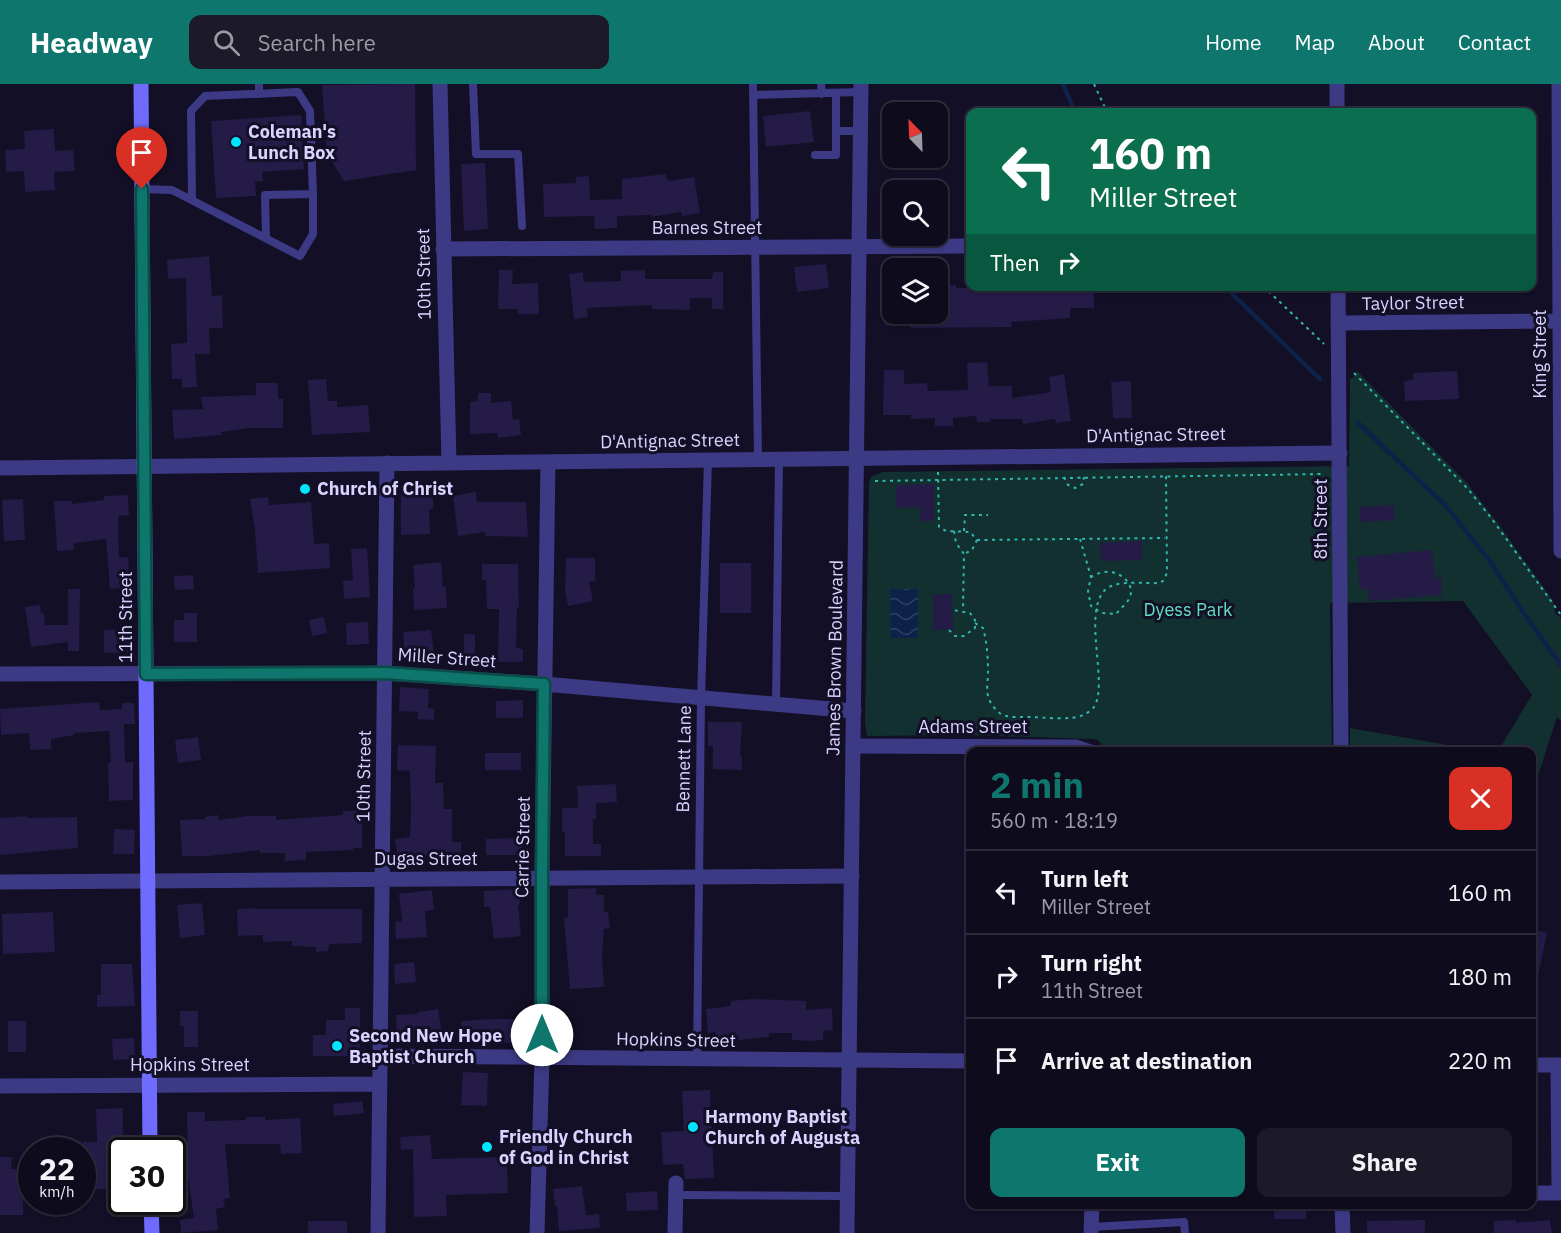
<!DOCTYPE html>
<html lang="en">
<head>
<meta charset="utf-8">
<style>
	body { margin:0; font-family:"IBM Plex Sans",sans-serif; background:#1c1929; color:#f1f3f6; height:100vh; display:flex; flex-direction:column; font-size:22px; white-space:nowrap }
	* { box-sizing:border-box; margin:0 }
	p { font-size:20px; color:#9b9ba3 }
	.icon { flex:none; width:33px; height:33px; fill:none; stroke:currentColor; stroke-width:2; stroke-linecap:round; stroke-linejoin:round }
	.map { position:relative; flex:1; overflow:hidden }
	.panel { position:absolute; left:966px; top:663px; width:570px; height:462px; display:flex; flex-direction:column; background:#0e0b1c; border-radius:12px; box-shadow:0 2px 4px #0004,0 0 0 2px #2e2b3b }
	.panel>* { flex:none }
	.guide { position:absolute; left:966px; top:24px; width:570px; height:183px; border-radius:12px; box-shadow:0 2px 4px #0004,0 0 0 2px #2e2b3b; background:#0b6e4f; color:#fff; overflow:hidden }
	.needle { width:39px; rotate:337deg }
	.fabs { position:absolute; left:882px; top:18px; display:grid; gap:12px }
	.fabs a { display:grid; place-items:center; width:66px; height:66px; border-radius:12px; background:#0e0b1c; box-shadow:0 2px 4px #0004,0 0 0 2px #2e2b3b; font-size:30px }
	.speed { position:absolute; left:18px; top:1053px; display:flex; gap:12px; font-size:30px; font-weight:700; text-align:center }
	.speed>* { display:grid; place-content:center; width:78px; height:78px; border-radius:50%; background:#0e0b1c; box-shadow:0 2px 4px #0004,0 0 0 2px #2e2b3b; line-height:1 }
	.speed small { font-size:15px; font-weight:400 }
	.speed .limit { border:3px solid #111; border-radius:9px; background:#fff; color:#111 }
	.pin { position:absolute; display:grid; place-items:center; width:51px; height:51px; color:#fff; margin:-62px -26px; border-radius:50% 50% 50% 0; rotate:-45deg; box-shadow:0 0 6px #0007 }
	.pin .icon { rotate:45deg }
	.me { position:absolute; width:66px; margin:-33px; rotate:0deg; stroke-linejoin:round; filter:drop-shadow(0 0 4px #0008) }
	.turn { display:flex; align-items:center; gap:21px; height:126px; padding:0 24px; font-size:27px }
	.turn .icon { width:78px; height:78px; stroke-width:2.5 }
	.turn b { display:block; font-size:42px; line-height:51px }
	.then { display:flex; align-items:center; height:57px; padding:0 24px; background:#0003; gap:12px; font-size:22px }
	.round { display:grid; place-items:center; flex:none; width:63px; height:63px; border-radius:12px; background:#1c1929 }
	.overview { display:flex; align-items:center; justify-content:space-between; height:102px; padding:0 24px }
	h1 { font-size:36px; font-weight:800; line-height:45px; color:#0f766e }
	.primary-button { display:flex; gap:12px; margin-top:auto; padding:12px 24px }
	.primary-button a { flex:1; height:69px; border-radius:12px; background:#0f766e; color:#fff; font-size:24px; font-weight:800; line-height:69px; text-align:center }
	.primary-button a+a { background:#1c1929; color:#f1f3f6 }
	ul { padding:0; list-style:none }
	li { display:flex; align-items:center; gap:18px; height:84px; padding:0 24px; border-top:2px solid #2e2b3b }
	li div { flex:1 }
	li b { display:block; font-size:22px }
	li em { font-style:normal }
	header { display:flex; align-items:center; gap:36px; box-sizing:border-box; height:84px; padding:0 30px; background:#0f766e; color:#fff }
	header strong { font-size:28px }
	nav { display:flex; gap:33px; margin-inline-start:auto; font-size:21px }
	.search { width:420px; height:54px; background:#1c1929; display:flex; align-items:center; gap:15px; box-sizing:border-box; padding:0 21px; border-radius:12px; color:#9b9ba3; font-size:22px }
	.map>svg:first-child { display:block }
	.park { fill:#12302f }
	.water { fill:url(#water-waves) }
	.lines { fill:none; stroke-linecap:round; stroke-linejoin:round }
	.stream { stroke:#0c2248; stroke-width:4.5 }
	.building { fill:#241b47 }
	.path { stroke:#2fb8b0; stroke-width:2; stroke-dasharray:3 4.5; stroke-linecap:butt }
	.service { stroke:#3d3a85; stroke-width:8 }
	.minor { stroke:#3d3a85; stroke-width:15 }
	.tertiary { stroke:#3d3a85; stroke-width:15 }
	.secondary { stroke:#6f6bff; stroke-width:15 }
	.route-casing { stroke:#0a4d48; stroke-width:15 }
	.route { stroke:#0f766e; stroke-width:10 }
	.poi-dot { fill:#00e5ff; stroke:#130f26; stroke-width:2 }
	.labels { text-anchor:middle; stroke-width:6; stroke-linejoin:round; paint-order:stroke }
	.poi-label { font-size:18px; font-weight:bold; fill:#d9d4ff; stroke:#130f26; text-anchor:start }
	.street-label { font-size:18px; fill:#d9d4ff; stroke:#130f26 }
	.park-label { font-size:18px; fill:#5fe0c0; stroke:#130f26 }
</style>
</head>
<body>
<header>
<strong>Headway</strong>
<div class="search"><svg class="icon" aria-label="search" viewBox="0 0 24 24"><circle cx="10" cy="10" r="6"/><path d="M15 15l6 6"/></svg>Search here</div>
<nav><a>Home</a><a>Map</a><a>About</a><a>Contact</a></nav>
</header>
<div class="map">
<svg width="1561" height="1149" viewBox="0 0 1561 1149">
	<defs>
		<pattern id="water-waves" width="16" height="10" patternUnits="userSpaceOnUse" patternTransform="scale(1.5)"><rect width="16" height="10" fill="#0c2248"/><path d="M0 5q4-4 8 0t8 0" fill="none" stroke="#2f4163"/></pattern>
	</defs>
	<rect width="100%" height="100%" fill="#130f26"/>
	<path class="park" d="M1357,287L1466,398L1502,445L1553,517L1555,529L1561,534V637L1557,633L1534,704L1532,707V668L1498,667L1532,611L1463,517L1330,519L1332,667L1107,668L1098,656L1092,655L967,651L867,652L865,639L869,399L871,393L882,388L1349,382L1350,295L1353,294Z
		M1350,644L1482,667H1350Z"/>
	<path class="water" d="M890,505H918V554H891Z"/>
	<g class="lines">
		<path class="stream" d="M1063,0L1075,28
			M1224,202L1320,295
			M1358,339L1446,422L1489,476L1525,531L1561,581"/>
	</g>
	<path class="building" d="M415,0L416,86L344,97L327,70L322,1Z
		M810,27L814,58L766,63L763,32Z
		M301,31L304,85L262,88L263,97L255,98L256,112L216,114L211,37Z
		M54,45L55,67L73,66L75,87L54,88L55,106L25,108L24,87L6,88L5,66L25,65L24,47Z
		M485,79L488,145L464,147L461,80Z
		M666,90L668,97L694,93L700,129L682,132L681,128L651,133V131L617,132V144L595,145L594,132L544,133L543,100L576,99V93L589,92L590,116L622,115V95Z
		M209,172L212,212L222,211L223,244H209L210,270H195L197,303L182,304V295H172L171,260L187,259L186,194L168,195L167,176Z
		M826,180L829,204L797,208L794,183Z
		M499,186H513L512,200L538,199L539,230H518V225H498Z
		M645,186V195H712L713,188H723V225H712V214H690V226L652,225V221L587,224L588,233L574,235L569,190L583,188L584,198L621,197V187Z
		M956,201V204L1094,202V224H1070V234L1011,238L1012,243L911,244V238L885,242L881,209L892,208V230H938V202Z
		M987,278L989,302H1012V314L1051,308L1049,293L1064,290L1071,337L1056,339L1055,335L1023,340L1022,335H990V338H977L976,332L953,334V342H935V334L911,335V331H883L884,286H904V300L927,299L928,307L968,306L967,279Z
		M1457,287L1459,315L1405,317L1404,297L1413,296V289Z
		M326,295L328,317H337V323L368,321L370,348L312,351L308,296Z
		M1131,297L1132,334H1113L1111,298Z
		M256,299H278V315H283V344H249L221,348V351L174,355L172,326L203,325L201,313L256,311Z
		M478,309H491V319L511,317L513,336L519,335L521,351L498,354L497,349L470,350V318L478,317Z
		M934,400V437H920V423L896,424V401Z
		M433,407V425H429L430,450L401,451V408Z
		M476,408L477,418H526L528,453L485,452V448L458,452L453,412Z
		M128,411L129,431L118,432L119,474L128,473L130,503L110,505L106,455L74,459V466L57,467L54,417H72V420L104,416V412Z
		M268,413L269,421L311,418L314,460L329,459L330,484L258,489L255,447L250,415Z
		M23,415L25,456L4,457L2,416Z
		M1394,421L1395,436L1360,438L1359,423Z
		M1142,457V476L1101,477L1100,459Z
		M367,464L370,513L344,515L343,497L353,496L351,465Z
		M1432,466L1435,494L1441,493L1442,511L1369,517L1368,505H1360L1357,473Z
		M566,474H595V497H589L593,517L568,522L565,505Z
		M441,478L443,503H446L447,524L414,526L413,504H415L413,481Z
		M720,479H751V529H720Z
		M482,480H518L519,524H517L516,564L523,565V578H498L499,525H487L486,496H482Z
		M193,491L194,505L175,506L174,492Z
		M68,505H80L79,567H68V558L31,563L25,523L40,521L41,529H44L45,541H68Z
		M952,510L953,546H933V511Z
		M184,529H197V558H174V536H184Z
		M324,533L327,549L312,552L309,536Z
		M368,538L369,560L347,561L346,539Z
		M104,546H134L135,568L104,569Z
		M431,546L434,570L405,573L403,548Z
		M464,550H475V581H464Z
		M400,603L429,605L428,624L434,625V636L418,635V628L399,627Z
		M523,616V634H496V617Z
		M99,618L100,626L122,625V619H134L135,640H124L125,678H133V716L109,717L108,679H111L109,647L74,649V651L51,655V665L30,666L29,649L1,651L0,625Z
		M708,638H742L740,672H742V686L713,685V662H708Z
		M198,653L201,676L178,679L175,656Z
		M398,661L436,662L435,699H443L444,725H452V758H461L462,778L448,779V769L398,776L395,755L410,753L411,725L410,687L397,686Z
		M485,669H521V686H485Z
		M616,700L617,718L596,719V735H593V760H601V772H565V748H562V724H578L577,702Z
		M343,727H362V764H353V766L306,768V776L285,777V769H260V766L209,772H182L180,736L205,735V733L218,731L219,736L248,732H276V736L343,731Z
		M27,732L28,734L77,733L78,764L0,771V734Z
		M114,745L135,746L134,770H113Z
		M522,754V771H486V755Z
		M596,804V811H604V828H608L610,844L604,845L602,874L604,903L570,905L564,834L568,833V805Z
		M519,805L520,821H518L521,852L494,855L490,823H484V807Z
		M432,806L434,826L425,827L427,853L396,855L395,838L402,837L399,810Z
		M202,819L205,851L180,854L177,821Z
		M257,824V825H362V859L329,860L328,867L316,868V863L292,862V857L263,858V851L238,852L237,825Z
		M53,828L55,868L3,870L2,830Z
		M1532,845L1547,849L1537,897H1532Z
		M414,878L416,898L395,900L394,880Z
		M101,880H132L135,922L97,923V911H101Z
		M752,915L806,917V926L832,924L833,946L823,947V956L812,957L792,956V949H769V953L739,956V954L716,956L715,948L708,949L706,925L731,922V917Z
		M345,924H360V972H313V951H326V936H345Z
		M438,925L443,955L422,959V957H397L396,931L418,930L417,928Z
		M180,927H198V963H184V942H180Z
		M494,935H520V959L461,958V937Z
		M8,937H26V968H8Z
		M134,954L135,975L113,976L112,955Z
		M463,988L488,989L487,1022L461,1021Z
		M710,1006L714,1094L685,1095L683,1080L663,1081L661,1048L684,1047L682,1007Z
		M362,1017L364,1029L334,1032L333,1020Z
		M123,1024L122,1105H90V1078H82L83,1058H97L96,1025Z
		M187,1028H205V1037L246,1036V1033H265V1036L300,1034L302,1069L281,1070L280,1060H225L230,1114L223,1115L225,1123L216,1125L218,1146L181,1149L180,1136L194,1134L186,1079H188Z
		M430,1051L432,1075L507,1073L508,1109L446,1111L447,1132L414,1133L413,1065L401,1066L400,1053Z
		M0,1073H12L11,1085L32,1086V1107H23V1131H0Z
		M582,1102L586,1131L599,1130L600,1144L559,1147L557,1122H555L553,1105Z
		M657,1107L658,1126L627,1127L626,1109Z
		M1274,1120H1306V1135H1274Z
		M1425,1136V1149H1367V1137Z
		M1516,1136V1139L1550,1136L1552,1149H1494V1137Z
		M308,1137H347V1149H308Z"/>
	<g class="lines">
		<path class="path" d="M1094,0L1107,28
			M1263,202L1324,260
			M1354,289L1468,405L1492,435L1561,531
			M938,388L939,443L946,447L970,448L977,456L972,466L964,470
			M1064,393L1068,401L1075,404L1083,400L1084,393
			M875,397L1325,390
			M954,447L956,459L964,470L963,526
			M964,447L965,431H988
			M1080,455L1091,493L1088,507L1091,522L1102,529L1116,530C1120,525 1126,520 1129,515C1137,500 1119,486 1105,488C1100,488 1095,491 1091,493
			M977,456L1165,454
			M975,539L983,544C987,558 988,574 988,589C988,596 986,605 988,612C989,618 996,627 1001,630C1009,634 1019,633 1028,633C1042,633 1071,637 1083,631C1086,630 1092,626 1094,623C1109,600 1082,529 1105,506C1117,495 1144,500 1159,499L1163,497L1167,489L1166,392
			M949,546L955,552H964L975,544V536L970,529L953,526"/>
		<path class="service" d="M259,0V10
			M473,0L476,70H518L522,142
			M753,0L758,375
			M821,0L822,10
			M753,11L861,8
			M836,47H861
			M815,71H836V10
			M142,105L172,106L300,172L313,150V110L310,27L298,8L205,12L191,27L192,116
			M266,154L265,111L313,110
			M776,621L779,375
			M697,976L701,615L708,376
			M676,1111L848,1112
			M1091,1143L1184,1138L1185,1149"/>
		<path class="minor" d="M440,0L449,379
			M1559,0L1561,467
			M443,165L970,162
			M1338,239L1561,237
			M0,384L1340,369
			M0,590L385,589L544,600L854,627
			M853,662L1076,663L1091,668
			M0,798L852,792
			M380,972L970,977
			M1532,981H1561
			M1558,981L1559,1109
			M0,1002L380,1000
			M1532,1109H1561
			M378,1149L387,379
			M537,1149L542,974V794L548,378
			M675,1149L676,1099
			M1091,1149L1092,1120"/>
		<path class="tertiary" d="M1337,0V28
			M1338,202L1341,668
			M1342,1120L1343,1149
			M847,1149L861,0"/>
		<path class="secondary" d="M141,0L150,1066
			M151,1118L152,1149"/>
	</g>
	<g class="lines">
		<g class="route-casing">
			<path id="route" d="M142,105L146,590L385,589L544,600L542,794V951"/>
		</g>
		<use href="#route" class="route"/>
	</g>
	<g class="poi-dot">
		<circle cx="236" cy="58" r="6"/>
		<circle cx="305" cy="405" r="6"/>
		<circle cx="337" cy="962" r="6"/>
		<circle cx="693" cy="1043" r="6"/>
		<circle cx="487" cy="1063" r="6"/>
	</g>
	<g class="labels">
		<g class="poi-label">
			<text x="248" y="54">Coleman's<tspan x="248" dy="21">Lunch Box</tspan></text>
			<text x="317" y="411">Church of Christ</text>
			<text x="349" y="958">Second New Hope<tspan x="349" dy="21">Baptist Church</tspan></text>
			<text x="705" y="1039">Harmony Baptist<tspan x="705" dy="21">Church of Augusta</tspan></text>
			<text x="499" y="1059">Friendly Church<tspan x="499" dy="21">of God in Christ</tspan></text>
		</g>
		<g class="street-label">
			<text x="707" y="150">Barnes Street</text>
			<text transform="translate(424 190) rotate(-91)" y="6">10th Street</text>
			<text transform="translate(1413 219) rotate(-1)" y="6">Taylor Street</text>
			<text transform="translate(1540 270) rotate(-90)" y="6">King Street</text>
			<text transform="translate(1156 351) rotate(-1)" y="6">D'Antignac Street</text>
			<text transform="translate(670 357) rotate(-1)" y="6">D'Antignac Street</text>
			<text transform="translate(1321 435) rotate(-90)" y="6">8th Street</text>
			<text transform="translate(126 533) rotate(-90)" y="6">11th Street</text>
			<text transform="translate(447 574) rotate(4)" y="6">Miller Street</text>
			<text transform="translate(835 574) rotate(-89)" y="6">James Brown Boulevard</text>
			<text x="973" y="649">Adams Street</text>
			<text transform="translate(684 675) rotate(-89)" y="6">Bennett Lane</text>
			<text transform="translate(364 692) rotate(-89)" y="6">10th Street</text>
			<text transform="translate(523 763) rotate(-89)" y="6">Carrie Street</text>
			<text x="426" y="781">Dugas Street</text>
			<text transform="translate(676 956) rotate(1)" y="6">Hopkins Street</text>
			<text x="190" y="987">Hopkins Street</text>
		</g>
		<g class="park-label">
			<text x="1188" y="532">Dyess Park</text>
		</g>
	</g>
</svg>
<div class="fabs">
<a><svg class="needle" viewBox="-14 -14 28 28"><path d="M0-13l5 13h-10z" fill="#e53935"/><path d="M0 13l5-13h-10z" fill="#9b9ba3"/></svg></a>
<a><svg class="icon" aria-label="search" viewBox="0 0 24 24"><circle cx="10" cy="10" r="6"/><path d="M15 15l6 6"/></svg></a>
<a><svg class="icon" aria-label="layers" viewBox="0 0 24 24"><path d="M12 4l9 5-9 5-9-5zM3 14l9 5 9-5"/></svg></a>
</div>
<div class="speed"><div>22<small>km/h</small></div><div class="limit">30</div></div>
<div class="pin" style="left:142px;top:105px;background:#d93025"><svg class="icon" aria-label="arrive" viewBox="0 0 24 24"><path d="M6 21V4h12l-3 4 3 4H6"/></svg></div>
<svg class="me" style="left:542px;top:951px" viewBox="-20 -20 40 40"><circle r="19" fill="#fff"/><path d="M0-13L10 11 0 6-10 11z" fill="#0f766e"/></svg>
<div class="guide">
<div class="turn"><svg class="icon" aria-label="left" viewBox="0 0 24 24"><path d="M17 20v-9H6M10 6l-5 5 5 5"/></svg><div><b>160 m</b>Miller Street</div></div>
<div class="then">Then<svg class="icon" aria-label="right" viewBox="0 0 24 24"><path d="M7 20v-9h11M14 6l5 5-5 5"/></svg></div>
</div>
<section class="panel">
<div class="overview"><div><h1>2 min</h1><p>560 m · 18:19</p></div><a class="round" style="background:#d93025;color:#fff"><svg class="icon" aria-label="close" viewBox="0 0 24 24"><path d="M6 6l12 12M18 6L6 18"/></svg></a></div>
<ul>
<li><svg class="icon" aria-label="left" viewBox="0 0 24 24"><path d="M17 20v-9H6M10 6l-5 5 5 5"/></svg><div><b>Turn left</b><p>Miller Street</p></div><em>160 m</em></li>
<li><svg class="icon" aria-label="right" viewBox="0 0 24 24"><path d="M7 20v-9h11M14 6l5 5-5 5"/></svg><div><b>Turn right</b><p>11th Street</p></div><em>180 m</em></li>
<li><svg class="icon" aria-label="arrive" viewBox="0 0 24 24"><path d="M6 21V4h12l-3 4 3 4H6"/></svg><div><b>Arrive at destination</b></div><em>220 m</em></li>
</ul>
<div class="primary-button"><a>Exit</a><a>Share</a></div>
</section>
</div>
</body>
</html>
